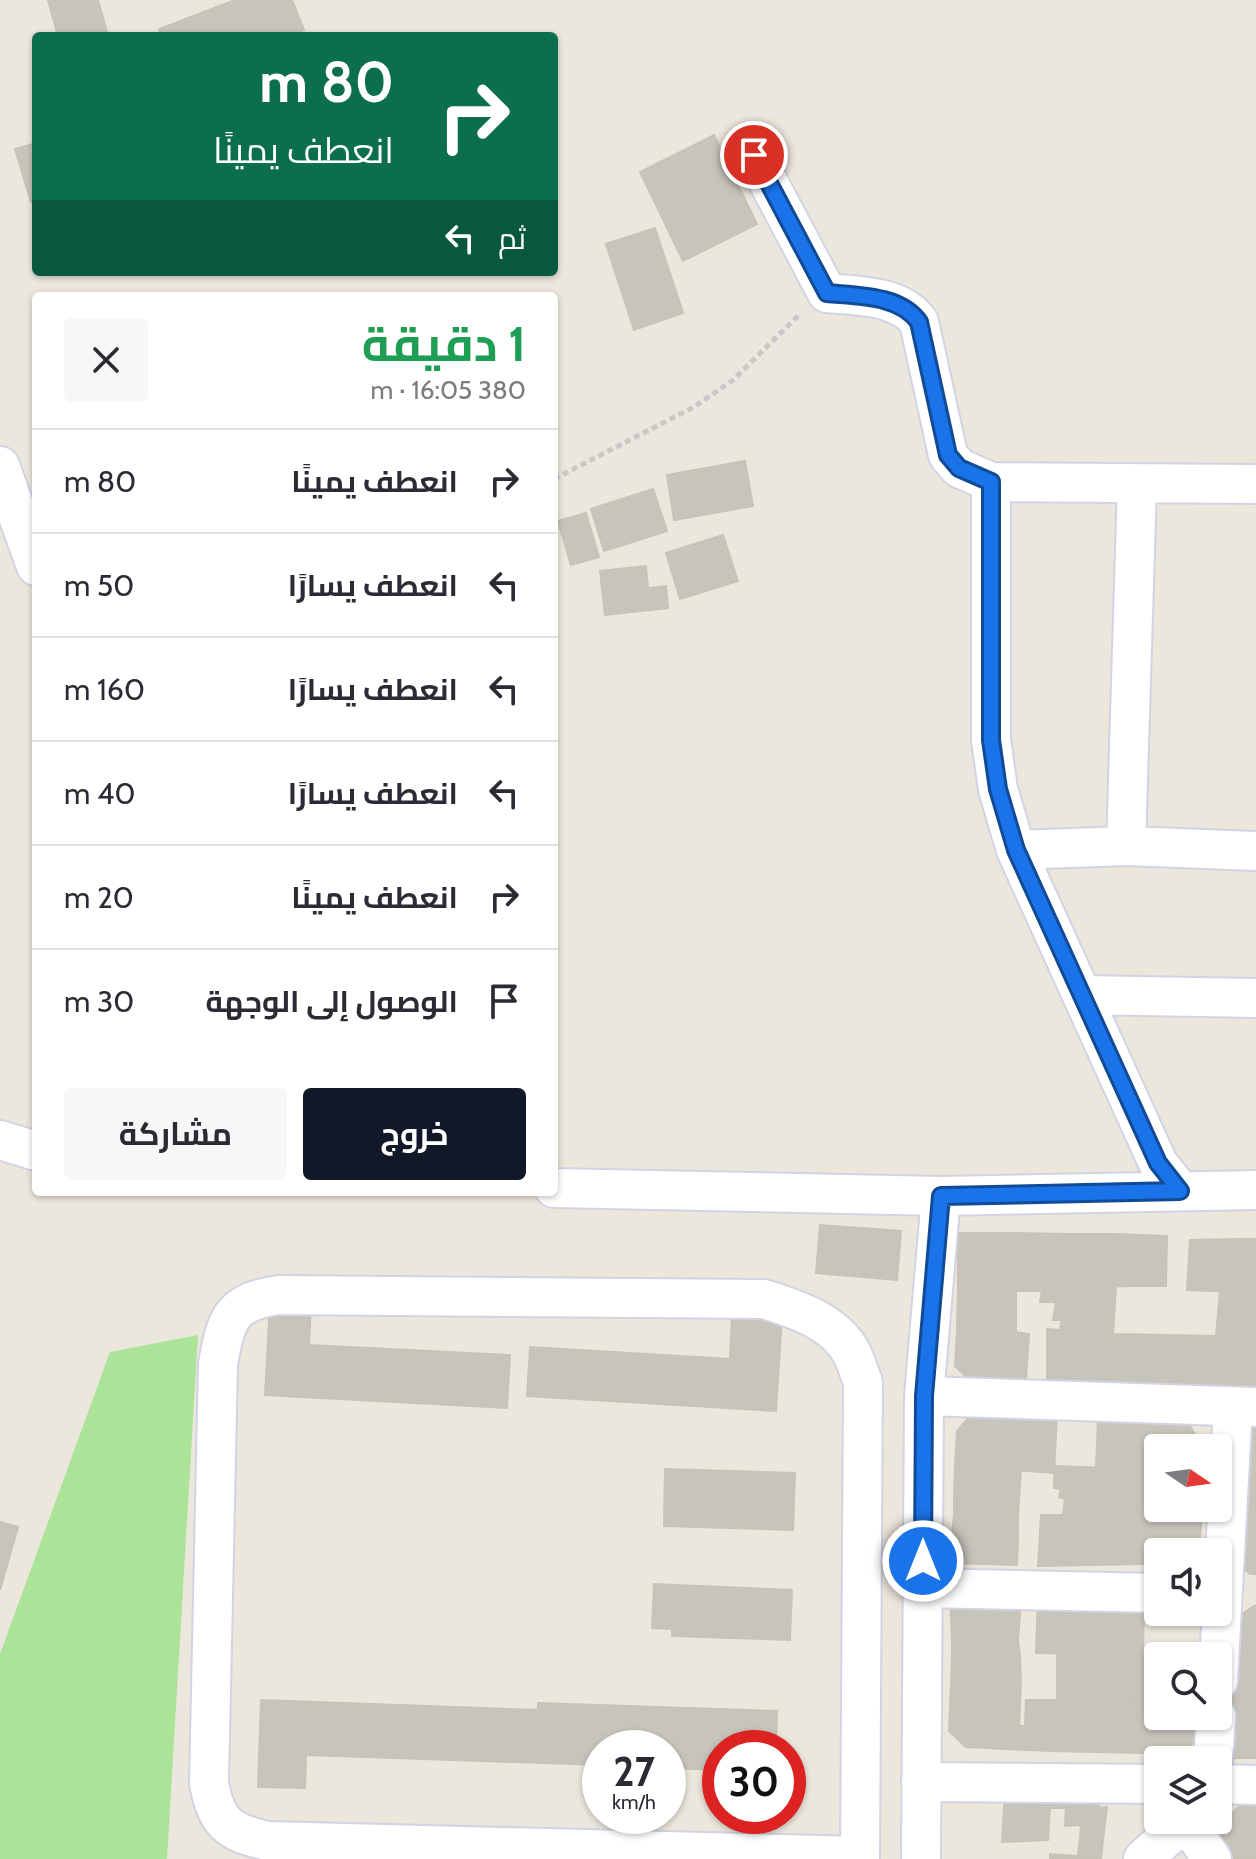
<!DOCTYPE html>
<html lang="ar">
<head>
<meta charset="utf-8">
<style>
	body { margin:0; font-family:Cabin,Cairo,sans-serif; background:#f7f7f7; color:#2b2b33; direction:rtl; height:100vh; display:flex; flex-direction:column; font-size:30px; white-space:nowrap }
	* { box-sizing:border-box; margin:0 }
	p { font-size:26px; color:#7c7c81 }
	.icon { flex:none; width:44px; height:44px; fill:none; stroke:currentColor; stroke-width:2; stroke-linecap:round; stroke-linejoin:round }
	.map { position:relative; flex:1; overflow:hidden; direction:ltr }
	.drawer { position:absolute; left:32px; top:292px; width:526px; height:904px; display:flex; flex-direction:column; background:#fff; border-radius:8px; box-shadow:0 2px 6px #0004; direction:rtl }
	.drawer>* { flex:none }
	.top-card { position:absolute; left:32px; top:32px; width:526px; height:244px; border-radius:8px; box-shadow:0 2px 6px #0004; direction:rtl; background:#0b6e4f; color:#fff; overflow:hidden }
	.needle { width:52px; rotate:103deg }
	.buttons { position:absolute; left:1144px; top:1434px; display:grid; gap:16px }
	.buttons a { display:grid; place-items:center; width:88px; height:88px; border-radius:8px; background:#fff; box-shadow:0 2px 6px #0004; font-size:40px }
	.speed { position:absolute; left:582px; top:1730px; display:flex; gap:16px; font-size:40px; font-weight:700; text-align:center }
	.speed>* { display:grid; place-content:center; width:104px; height:104px; border-radius:50%; background:#fff; box-shadow:0 2px 6px #0004; line-height:1 }
	.speed small { font-size:20px; font-weight:400 }
	.speed .limit { border:12px solid #d22; background:#fff; color:#111 }
	.pin { position:absolute; display:grid; place-items:center; width:68px; height:68px; color:#fff; margin:-34px; border:4px solid #fff; border-radius:50%; box-shadow:0 2px 8px #0007 }
	.me { position:absolute; width:88px; margin:-44px; rotate:0deg; stroke-linejoin:round; filter:drop-shadow(0 0 6px #0008) }
	.turn { display:flex; align-items:center; gap:28px; height:168px; padding:0 32px; font-size:36px }
	.turn .icon { width:104px; height:104px; stroke-width:2.5 }
	.turn b { display:block; font-size:56px; line-height:68px }
	.then { display:flex; align-items:center; height:76px; padding:0 32px; background:#0003; gap:16px; font-size:30px }
	.round { display:grid; place-items:center; flex:none; width:84px; height:84px; border-radius:8px; background:#f7f7f7 }
	.overview { display:flex; align-items:center; justify-content:space-between; height:136px; padding:0 32px }
	h1 { font-size:48px; font-weight:700; line-height:60px; color:#1e9e55 }
	.primary-button { display:flex; gap:16px; margin-top:auto; padding:16px 32px }
	.primary-button a { flex:1; height:92px; border-radius:8px; background:#111827; color:#fff; font-size:32px; font-weight:700; line-height:92px; text-align:center }
	.primary-button a+a { background:#f7f7f7; color:#2b2b33 }
	ul { padding:0; list-style:none }
	li { display:flex; align-items:center; gap:24px; height:104px; padding:0 32px; border-top:2px solid #e1e1e2 }
	li div { flex:1 }
	li b { display:block; font-size:30px }
	li em { font-style:normal }
	.map>svg:first-child { display:block }
	.green { fill:#abe399 }
	.building { fill:#c7c5bb; stroke:#c8c3b6; stroke-width:2 }
	.lines { fill:none; stroke-linecap:round; stroke-linejoin:round }
	.minor-casing { stroke:#d2d3e3; stroke-width:42 }
	.path { stroke:#c8c8c8; stroke-width:5; stroke-dasharray:6 4; stroke-linecap:butt }
	.minor { stroke:#fff; stroke-width:38 }
	.route-casing { stroke:#114b97; stroke-width:20 }
	.route { stroke:#1a73e8; stroke-width:14 }
</style>
</head>
<body>
<div class="map">
<svg width="1256" height="1859" viewBox="0 0 1256 1859">
	<rect width="100%" height="100%" fill="#ece7dc"/>
	<path class="green" d="M198,1335L167,1859H0V1654L110,1352Z"/>
	<path class="building" d="M48,0H98L107,32L94,36H58Z
		M235,0H292L304,30L288,36H161L159,29Z
		M714,135L757,224L683,261L640,172Z
		M36,143V201L31,202L15,149Z
		M655,228L683,313L634,330L606,244Z
		M745,461L753,506L674,520L667,475Z
		M653,489L667,531L604,551L591,509Z
		M586,513L599,557L571,565L558,521Z
		M723,535L738,581L680,599L666,553Z
		M646,566L648,588L666,586L668,608L605,615L600,571Z
		M820,1225L901,1231L897,1280L816,1273Z
		M958,1233H1014L1011,1288H958Z
		M1014,1233L1067,1234L1066,1288L1061,1320H1053L1056,1302H1040L1042,1291H1011Z
		M1067,1234H1117L1116,1251H1137L1133,1286L1066,1288Z
		M1117,1234L1167,1236L1166,1286H1133L1137,1251H1116Z
		M1237,1239H1256V1293L1234,1292Z
		M1237,1239L1234,1292L1187,1290L1190,1240Z
		M1116,1287L1113,1334L1060,1331L1066,1288Z
		M958,1288H1011V1291H1016V1332L957,1333Z
		M1220,1291L1256,1293V1337L1216,1336Z
		M270,1302L311,1304L309,1345L510,1355L507,1408L265,1395Z
		M732,1312L782,1315L776,1411L527,1396L530,1347L730,1359Z
		M1047,1329L1113,1334L1110,1386L1047,1385Z
		M1016,1332L1029,1334L1026,1381L972,1382L955,1366L957,1333Z
		M1113,1334L1167,1335L1165,1388L1110,1386Z
		M1167,1335L1216,1336L1217,1388H1165Z
		M1216,1336L1256,1337V1389L1217,1388Z
		M1057,1415L1054,1473L955,1466L957,1431L970,1416Z
		M1098,1418L1148,1419L1146,1469L1096,1468Z
		M1148,1419L1187,1422L1204,1448H1158V1470L1146,1469Z
		M1255,1427L1256,1476L1238,1475L1242,1437Z
		M955,1466L1021,1470L1019,1499L954,1497Z
		M1055,1466L1135,1469L1132,1514L1063,1515L1065,1499L1059,1497L1061,1489L1054,1488Z
		M665,1469L795,1473L793,1530L664,1526Z
		M1135,1469L1158,1470V1508H1202V1515L1132,1514Z
		M1241,1476H1256V1521L1238,1520Z
		M954,1497L1019,1499L1018,1519L954,1514Z
		M954,1514L1018,1519V1539L952,1536Z
		M1144,1514L1142,1564L1092,1565L1096,1515Z
		M1144,1514L1202,1515L1199,1552H1158V1564H1142Z
		M1041,1515H1096L1092,1565L1038,1566Z
		M1238,1520L1256,1521V1574H1250L1238,1563Z
		M0,1522L18,1527L0,1590Z
		M952,1536L1018,1539L1017,1565L950,1563Z
		M654,1584L792,1590L790,1640L672,1636V1629L652,1628Z
		M1038,1598L1089,1600L1088,1654L1036,1653Z
		M950,1599L1021,1601L1018,1640L952,1639Z
		M1089,1600L1144,1601L1143,1655L1088,1654Z
		M1254,1606H1256V1660H1230L1234,1619Z
		M952,1639L1018,1640L1020,1656L952,1655Z
		M1057,1654L1131,1655L1130,1702L1057,1700Z
		M1201,1654V1656H1158V1703L1130,1702L1131,1655Z
		M952,1655L1020,1656L1021,1681L951,1683Z
		M1230,1660H1256V1710H1227Z
		M1021,1681L1019,1727L1004,1726V1749L966,1747L949,1731L951,1683Z
		M261,1700L538,1710V1703L777,1711L776,1748H720V1770L668,1768V1748H600V1765L306,1755L305,1788L258,1787Z
		M1026,1700H1053L1049,1751L1004,1749V1726H1025Z
		M1053,1700H1102L1096,1752L1049,1751Z
		M1102,1700L1146,1704L1145,1753L1096,1752Z
		M1146,1704H1158V1716H1197L1195,1739L1185,1753H1145Z
		M1234,1710H1256V1758H1230Z
		M1005,1789H1051L1048,1840L1002,1842Z
		M1051,1789H1102L1099,1808L1107,1807L1103,1840L1080,1838L1081,1825L1065,1826L1066,1808H1050Z
		M1250,1795L1256,1796V1859H1221L1206,1840Z
		M1080,1838L1103,1840L1101,1859H1050V1854L1078,1856Z"/>
	<g class="lines">
		<g class="minor-casing">
			<path id="minor" d="M754,155L827,293C858,296 900,295 919,322L948,455L959,468L991,482L1256,484
				M0,466L36,566
				M991,482V740L998,789L1016,850L1158,1163L1180,1191
				M1126,846L1137,484
				M1016,850L1126,846L1256,851
				M1082,995L1256,998
				M0,1140L36,1151
				M554,1188L941,1196L1256,1190
				M924,1396L1256,1407
				M923,1588L1158,1593
				M1218,1681L1233,1407
				M1213,1760L1216,1716
				M921,1782L1158,1784
				M1218,1784L1256,1785
				M1186,1821L1212,1859
				M860,1856L268,1841C229,1833 216,1823 209,1783L218,1364C226,1319 230,1302 279,1295L764,1299C795,1309 834,1321 851,1352C856,1361 859,1372 863,1382L860,1859
				M921,1859L924,1396L941,1196
				M1143,1859L1186,1820"/>
		</g>
		<path class="path" d="M554,479L694,407L733,380L801,313"/>
		<use href="#minor" class="minor"/>
	</g>
	<g class="lines">
		<g class="route-casing">
			<path id="route" d="M754,155L827,293C858,296 900,295 919,322L948,455L959,468L991,482V740L998,789L1016,850L1158,1163L1180,1191L941,1196L924,1396L923,1561"/>
		</g>
		<use href="#route" class="route"/>
	</g>
</svg>
<div class="buttons">
<a><svg class="needle" viewBox="-14 -14 28 28"><path d="M0-13l5 13h-10z" fill="#e53935"/><path d="M0 13l5-13h-10z" fill="#7c7c81"/></svg></a>
<a><svg class="icon" aria-label="sound" viewBox="0 0 24 24"><path d="M4 9h4l5-4v14l-5-4H4zM17 9q2 3 0 6"/></svg></a>
<a><svg class="icon" aria-label="search" viewBox="0 0 24 24"><circle cx="10" cy="10" r="6"/><path d="M15 15l6 6"/></svg></a>
<a><svg class="icon" aria-label="layers" viewBox="0 0 24 24"><path d="M12 4l9 5-9 5-9-5zM3 14l9 5 9-5"/></svg></a>
</div>
<div class="speed"><div>27<small>km/h</small></div><div class="limit">30</div></div>
<div class="pin" style="left:754px;top:155px;background:#d93025"><svg class="icon" aria-label="arrive" viewBox="0 0 24 24"><path d="M6 21V4h12l-3 4 3 4H6"/></svg></div>
<svg class="me" style="left:923px;top:1561px" viewBox="-20 -20 40 40"><circle r="17" fill="#1a73e8" stroke="#fff" stroke-width="3"/><path d="M0-11L8 9 0 5-8 9z" fill="#fff"/></svg>
<div class="top-card">
<div class="turn"><svg class="icon" aria-label="right" viewBox="0 0 24 24"><path d="M7 20v-9h11M14 6l5 5-5 5"/></svg><div><b>80 m</b>انعطف يمينًا</div></div>
<div class="then">ثم<svg class="icon" aria-label="left" viewBox="0 0 24 24"><path d="M17 20v-9H6M10 6l-5 5 5 5"/></svg></div>
</div>
<section class="drawer">
<div class="overview"><div><h1>1 دقيقة</h1><p>380 m · 16:05</p></div><a class="round"><svg class="icon" aria-label="close" viewBox="0 0 24 24"><path d="M6 6l12 12M18 6L6 18"/></svg></a></div>
<ul>
<li><svg class="icon" aria-label="right" viewBox="0 0 24 24"><path d="M7 20v-9h11M14 6l5 5-5 5"/></svg><div><b>انعطف يمينًا</b></div><em>80 m</em></li>
<li><svg class="icon" aria-label="left" viewBox="0 0 24 24"><path d="M17 20v-9H6M10 6l-5 5 5 5"/></svg><div><b>انعطف يسارًا</b></div><em>50 m</em></li>
<li><svg class="icon" aria-label="left" viewBox="0 0 24 24"><path d="M17 20v-9H6M10 6l-5 5 5 5"/></svg><div><b>انعطف يسارًا</b></div><em>160 m</em></li>
<li><svg class="icon" aria-label="left" viewBox="0 0 24 24"><path d="M17 20v-9H6M10 6l-5 5 5 5"/></svg><div><b>انعطف يسارًا</b></div><em>40 m</em></li>
<li><svg class="icon" aria-label="right" viewBox="0 0 24 24"><path d="M7 20v-9h11M14 6l5 5-5 5"/></svg><div><b>انعطف يمينًا</b></div><em>20 m</em></li>
<li><svg class="icon" aria-label="arrive" viewBox="0 0 24 24"><path d="M6 21V4h12l-3 4 3 4H6"/></svg><div><b>الوصول إلى الوجهة</b></div><em>30 m</em></li>
</ul>
<div class="primary-button"><a>خروج</a><a>مشاركة</a></div>
</section>
</div>
</body>
</html>
